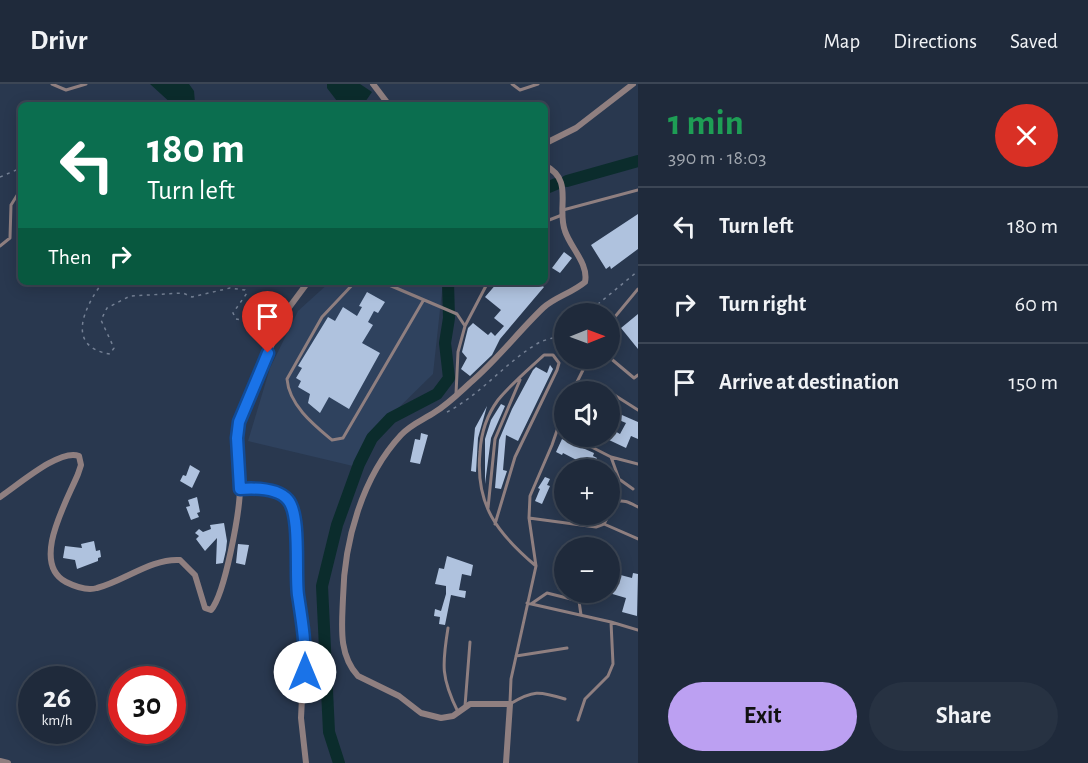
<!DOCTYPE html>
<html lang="en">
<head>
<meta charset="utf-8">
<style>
	body { margin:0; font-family:"Alegreya Sans",sans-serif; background:#273242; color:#f1f3f6; height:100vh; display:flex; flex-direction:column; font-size:22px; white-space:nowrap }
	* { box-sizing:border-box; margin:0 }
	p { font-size:20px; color:#a1a7af }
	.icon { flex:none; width:33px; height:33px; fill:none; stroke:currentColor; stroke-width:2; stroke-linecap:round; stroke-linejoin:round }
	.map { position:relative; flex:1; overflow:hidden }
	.side { display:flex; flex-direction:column; background:#1f2a3b; width:450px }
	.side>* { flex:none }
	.guide { position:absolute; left:18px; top:18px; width:530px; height:183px; border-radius:9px; box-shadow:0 3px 15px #0003,0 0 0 2px #3c4655; background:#0b6e4f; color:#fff; overflow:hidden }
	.needle { width:39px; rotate:89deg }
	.buttons { position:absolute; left:554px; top:219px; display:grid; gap:12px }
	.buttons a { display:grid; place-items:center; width:66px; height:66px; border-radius:50%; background:#1f2a3b; box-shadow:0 3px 15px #0003,0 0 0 2px #3c4655; font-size:30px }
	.speed { position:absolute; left:18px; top:582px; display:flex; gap:12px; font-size:30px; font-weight:700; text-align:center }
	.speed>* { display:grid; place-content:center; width:78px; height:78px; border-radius:50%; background:#1f2a3b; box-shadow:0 3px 15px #0003,0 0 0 2px #3c4655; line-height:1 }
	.speed small { font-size:15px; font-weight:400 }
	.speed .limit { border:9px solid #d22; background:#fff; color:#111 }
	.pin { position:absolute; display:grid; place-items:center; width:51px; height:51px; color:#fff; margin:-62px -26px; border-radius:50% 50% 50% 0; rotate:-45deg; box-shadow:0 0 6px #0007 }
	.pin .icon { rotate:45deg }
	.me { position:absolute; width:66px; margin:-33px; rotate:0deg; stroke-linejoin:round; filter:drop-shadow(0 0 4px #0008) }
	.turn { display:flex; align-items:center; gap:21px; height:126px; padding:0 30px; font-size:27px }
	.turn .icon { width:78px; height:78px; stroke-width:2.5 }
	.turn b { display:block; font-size:42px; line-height:51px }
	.then { display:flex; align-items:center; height:57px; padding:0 30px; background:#0003; gap:12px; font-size:22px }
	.round { display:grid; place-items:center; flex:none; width:63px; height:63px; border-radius:32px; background:#273242 }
	.overview { display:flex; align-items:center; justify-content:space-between; height:102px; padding:0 30px }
	h1 { font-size:36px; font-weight:700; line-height:45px; color:#1e9e55 }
	.button { display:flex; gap:12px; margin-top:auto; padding:12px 30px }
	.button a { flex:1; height:69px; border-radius:36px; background:#bca0f2; color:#111; font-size:24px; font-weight:700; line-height:69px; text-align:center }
	.button a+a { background:#273242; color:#f1f3f6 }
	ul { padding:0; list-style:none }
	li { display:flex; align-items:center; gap:18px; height:78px; padding:0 30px; border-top:2px solid #3c4655 }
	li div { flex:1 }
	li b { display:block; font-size:22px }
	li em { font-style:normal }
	header { display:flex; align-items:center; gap:36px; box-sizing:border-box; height:84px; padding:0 30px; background:#1f2a3b; border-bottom:2px solid #3c4655 }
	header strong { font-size:28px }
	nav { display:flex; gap:33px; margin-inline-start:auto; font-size:21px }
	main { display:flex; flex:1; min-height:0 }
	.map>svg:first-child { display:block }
	.built { fill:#2f425e }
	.water { fill:#0b2c2c }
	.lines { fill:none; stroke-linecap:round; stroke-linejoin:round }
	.river { stroke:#0b2c2c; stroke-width:12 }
	.building { fill:#afc2de }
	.path { stroke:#758195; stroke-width:1.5; stroke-dasharray:3 4.5; stroke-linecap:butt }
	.lane { stroke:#8f7f80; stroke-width:3 }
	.street { stroke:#8f7f80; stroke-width:6 }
	.route-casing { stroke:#114b97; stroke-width:15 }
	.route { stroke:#1a73e8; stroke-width:10 }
</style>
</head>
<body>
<header>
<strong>Drivr</strong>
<nav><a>Map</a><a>Directions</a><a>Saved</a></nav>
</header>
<main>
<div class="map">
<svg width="638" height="679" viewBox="0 0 638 679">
	<rect width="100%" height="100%" fill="#29384f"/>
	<path class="built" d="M330,198H443L433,290L380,342L353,382L248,357L270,284L298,227Z"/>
	<path class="water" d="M150,0H189L194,7L195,19L173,21Z
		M327,0H360L372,8L363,21H340L327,4Z"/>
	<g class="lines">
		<path class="river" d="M567,97L638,77
			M544,105L556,100
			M339,679L329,648L322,502L337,441L359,380L372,354L391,334L437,310L449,294L445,259L449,234L448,198"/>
	</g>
	<path class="building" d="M638,130V165L611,185L610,182L606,185L591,161Z
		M564,168L572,174L560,189L552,184Z
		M498,198H537L544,203L500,255L492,271L470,292L461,285L467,274L462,268L468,244L473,239L488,251L491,248L495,252L504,242L494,234L501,226L485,213Z
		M367,208L385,218L378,229L374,227L368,238L373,241L362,259L380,269L349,325L329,313L320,329L308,319L310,310L298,303L301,297L296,294L302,284L298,282L328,233L335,237L343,223L357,232L362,223L359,222Z
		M638,230V265L621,244Z
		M550,281L553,285L518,357L506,351L503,386L507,387L501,405L495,404L499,356L512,325L533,286L536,283L547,289Z
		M501,320L505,322L491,354L485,400V355L491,336Z
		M487,322L478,354L476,388L471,387L475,344Z
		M615,328L638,338V355L631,352L626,364L609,356V344L620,350L626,339L612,333Z
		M421,349L428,351L420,380L410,378L415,355L420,356Z
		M562,355L594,369L593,372L597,374L592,384L563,369L562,371L556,368Z
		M190,381L200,387L192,404L180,397L183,391L186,392Z
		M545,393L550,395L547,401L550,402L542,420L535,417L540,405L538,404Z
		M197,413L200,428L197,429L199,433L191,436L186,423L190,422L188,416Z
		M224,439L227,457L226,466L223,479L216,480L217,454L205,467L196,455L199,452L195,449L199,445L203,448L211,445L210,441Z
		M94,457L96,467L100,466L101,473L98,474V477L77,485L75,476L63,474L65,462L82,464L81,460Z
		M238,460L249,461L245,481L236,479Z
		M447,472L473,481L471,492L462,490L459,506L466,507L465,514L451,511L445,541L439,540L440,533L434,532L435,525L441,527L446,510V502L435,500L439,484L444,485Z
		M559,474L564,476V506L557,504L560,495L554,493Z
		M609,488L632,494L633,489L638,490L637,532L622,528L626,514L609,509Z"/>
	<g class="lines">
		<path class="path" d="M0,93L21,84
			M103,198C84,223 65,263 110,270L114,264L101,236L107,224L130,212L183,209L192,213L230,204L245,206L247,209L233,229L236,235L246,237L262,226L266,238L277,234
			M586,230L638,187
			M447,328C480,311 503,281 535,261C545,254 554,256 564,248"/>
		<path class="lane" d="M52,0L66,6L86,0
			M512,0L520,6L538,0
			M563,126L638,106
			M544,138L562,131
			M0,162L10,154L11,121L21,105
			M355,198L322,233L287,295C289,321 314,341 332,356L343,354L423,217
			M382,198L457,230L465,242L458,268L456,310
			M609,240L638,205
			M465,242L488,198
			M609,273L634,294L638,291
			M572,308L589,274
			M603,308L608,307L638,326
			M558,346L564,349
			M570,352L611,373L638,380
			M611,373L619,395L633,405
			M488,424L495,355L520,296
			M609,430L615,418C624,415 630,419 638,423
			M529,434L596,443L604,440L609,430
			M495,440L515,373L557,286L559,279L553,271H544C529,285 511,300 498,316C487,331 481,350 480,368C475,421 497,449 536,482
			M604,440L638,455
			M527,519L611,538L613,580L608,592L585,615L578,636
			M531,520L547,509L579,517L581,531
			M611,538L638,546
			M448,544C442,581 441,594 458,628
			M516,572L567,564
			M510,618L511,595L536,482L529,434L530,412L552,361L564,326
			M510,620C533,606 539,607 565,615
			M465,622L470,558"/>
		<path class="street" d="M373,0L389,21
			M544,60L576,44L633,0
			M240,405C263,404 286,406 293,430L298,512L305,554L301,634L306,679
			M0,413C17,402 60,364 79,372L81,381L78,390C67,417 30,479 66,498C76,503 87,507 97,504C124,497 152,474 180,476L195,491L205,524L211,526C225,510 240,427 240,403C241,381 235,360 239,338L285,229L308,198
			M0,677L8,679
			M506,679L510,620H470L453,632L441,634L421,629L399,612L358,592C338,570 342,542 343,514C344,458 362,393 401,351C411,340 423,336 435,328C448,320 459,309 470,299C497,276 518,248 543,224C555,213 572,209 585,198C589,180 570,163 565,147C556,123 575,96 544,81"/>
	</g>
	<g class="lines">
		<g class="route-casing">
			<path id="route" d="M268,269L239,338L237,354L240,405C254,404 278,404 288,416C301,431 295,489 298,511C302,537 306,561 305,588"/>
		</g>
		<use href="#route" class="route"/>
	</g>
</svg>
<div class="buttons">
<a><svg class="needle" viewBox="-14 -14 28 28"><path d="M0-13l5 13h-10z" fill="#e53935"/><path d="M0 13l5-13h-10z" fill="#a1a7af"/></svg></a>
<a><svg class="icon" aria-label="sound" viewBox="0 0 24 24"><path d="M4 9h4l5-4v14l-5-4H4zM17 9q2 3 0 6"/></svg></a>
<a>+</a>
<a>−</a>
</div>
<div class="speed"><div>26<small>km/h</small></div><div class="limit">30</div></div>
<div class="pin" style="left:268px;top:269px;background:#d93025"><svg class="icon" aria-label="arrive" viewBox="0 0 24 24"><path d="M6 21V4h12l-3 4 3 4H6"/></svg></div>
<svg class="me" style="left:305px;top:588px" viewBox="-20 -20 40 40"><circle r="19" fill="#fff"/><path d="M0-13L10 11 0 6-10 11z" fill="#1a73e8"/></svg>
<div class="guide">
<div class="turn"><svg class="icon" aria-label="left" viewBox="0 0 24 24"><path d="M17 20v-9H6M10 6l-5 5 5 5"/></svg><div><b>180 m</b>Turn left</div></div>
<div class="then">Then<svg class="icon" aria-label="right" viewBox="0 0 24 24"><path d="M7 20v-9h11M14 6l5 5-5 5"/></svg></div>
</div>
</div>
<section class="side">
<div class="overview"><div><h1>1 min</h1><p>390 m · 18:03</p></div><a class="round" style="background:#d93025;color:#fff"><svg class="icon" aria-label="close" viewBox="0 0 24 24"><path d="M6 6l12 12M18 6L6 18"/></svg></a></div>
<ul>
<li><svg class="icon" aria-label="left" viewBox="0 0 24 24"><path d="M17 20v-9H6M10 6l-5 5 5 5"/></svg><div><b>Turn left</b></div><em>180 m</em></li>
<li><svg class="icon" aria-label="right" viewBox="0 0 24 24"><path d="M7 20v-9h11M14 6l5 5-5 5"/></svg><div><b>Turn right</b></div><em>60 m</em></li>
<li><svg class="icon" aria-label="arrive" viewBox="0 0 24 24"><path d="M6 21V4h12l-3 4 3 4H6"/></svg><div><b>Arrive at destination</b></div><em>150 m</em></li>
</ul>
<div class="button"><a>Exit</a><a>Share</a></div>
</section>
</main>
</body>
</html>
